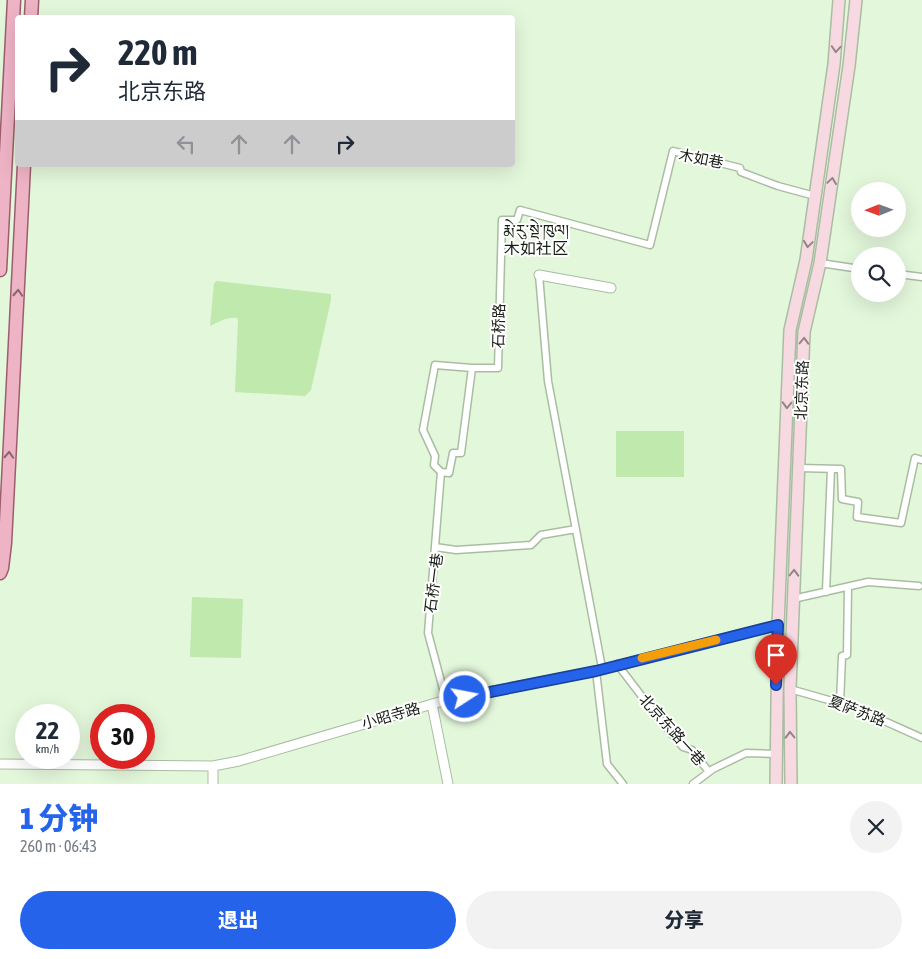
<!DOCTYPE html>
<html lang="zh">
<head>
<meta charset="utf-8">
<style>
	body { margin:0; font-family:"Asap Condensed","Noto Sans SC","Noto Serif Tibetan",sans-serif; background:#f2f2f3; color:#1f2937; height:100vh; display:flex; flex-direction:column; font-size:19px; white-space:nowrap }
	* { box-sizing:border-box; margin:0 }
	p { font-size:16px; color:#747a83 }
	.icon { flex:none; width:28px; height:28px; fill:none; stroke:currentColor; stroke-width:2; stroke-linecap:round; stroke-linejoin:round }
	.map { position:relative; height:784px; overflow:hidden }
	.panel { display:flex; flex-direction:column; background:#fff; flex:1 }
	.panel>* { flex:none }
	.hud { position:absolute; left:15px; top:15px; width:500px; height:152px; border-radius:5px; box-shadow:0 5px 20px #0002; background:#fff; color:#1f2937; overflow:hidden }
	.needle { width:32px; rotate:269deg }
	.tools { position:absolute; left:851px; top:182px; display:grid; gap:10px }
	.tools a { display:grid; place-items:center; width:55px; height:55px; border-radius:50%; background:#fff; box-shadow:0 5px 20px #0002; font-size:25px }
	.speed { position:absolute; left:15px; top:704px; display:flex; gap:10px; font-size:25px; font-weight:700; text-align:center }
	.speed>* { display:grid; place-content:center; width:65px; height:65px; border-radius:50%; background:#fff; box-shadow:0 5px 20px #0002; line-height:1 }
	.speed small { font-size:12px; font-weight:400 }
	.speed .limit { border:8px solid #d22; background:#fff; color:#111 }
	.pin { position:absolute; display:grid; place-items:center; width:42px; height:42px; color:#fff; margin:-51px -21px; border-radius:50% 50% 50% 0; rotate:-45deg; box-shadow:0 0 5px #0007 }
	.pin .icon { rotate:45deg }
	.me { position:absolute; width:55px; margin:-28px; rotate:79deg; stroke-linejoin:round; filter:drop-shadow(0 0 4px #0008) }
	.turn { display:flex; align-items:center; gap:18px; height:105px; padding:0 20px; font-size:22px }
	.turn .icon { width:65px; height:65px; stroke-width:2.5 }
	.turn b { display:block; font-size:35px; line-height:42px }
	.lanes { display:flex; align-items:center; height:48px; padding:0 20px; background:#0003; justify-content:center; gap:25px; direction:ltr }
	.lanes .off { opacity:.35 }
	.round { display:grid; place-items:center; flex:none; width:52px; height:52px; border-radius:26px; background:#f2f2f3 }
	.overview { display:flex; align-items:center; justify-content:space-between; height:85px; padding:0 20px }
	h1 { font-size:30px; font-weight:800; line-height:38px; color:#2563eb }
	.action { display:flex; gap:10px; margin-top:auto; padding:10px 20px }
	.action a { flex:1; height:58px; border-radius:30px; background:#2563eb; color:#fff; font-size:20px; font-weight:800; line-height:58px; text-align:center }
	.action a+a { background:#f2f2f3; color:#1f2937 }
	.map>svg:first-child { display:block }
	.green { fill:#bfe9ad }
	.lines { fill:none; stroke-linecap:round; stroke-linejoin:round }
	.pedestrian-casing { stroke:#aabda3; stroke-width:9 }
	.minor-casing { stroke:#aabda3; stroke-width:11 }
	.secondary-casing { stroke:#aabda3; stroke-width:14 }
	.primary-casing { stroke:#9c5e6f; stroke-width:15 }
	.pedestrian { stroke:#fff; stroke-width:6 }
	.minor { stroke:#fff; stroke-width:9 }
	.secondary { stroke:#f7d9e2; stroke-width:11 }
	.primary { stroke:#efb3c6; stroke-width:12 }
	.oneway { stroke:#928585 }
	.oneway2 { stroke:#83686d }
	.route-casing { stroke:#184099; stroke-width:12 }
	.route { stroke:#2563eb; stroke-width:9 }
	.slow { stroke:#f59e0b; stroke-width:9 }
	.labels { text-anchor:middle; stroke-width:4; stroke-linejoin:round; paint-order:stroke }
	.street-label { font-size:15px; fill:#171e14; stroke:#fff }
	.neighbourhood-label { font-size:16px; fill:#171e14; stroke:#fff }
</style>
</head>
<body>
<div class="map">
<svg width="922" height="784" viewBox="0 0 922 784">
	<rect width="100%" height="100%" fill="#e3f7db"/>
	<path class="green" d="M217,281L331,294V300L311,390L305,396L235,392L238,320L237,318C226,317 219,322 210,326L214,283Z
		M616,431H684V477H616Z
		M192,597L243,599L241,658L190,657Z"/>
	<g class="lines">
		<g class="pedestrian-casing">
			<path id="pedestrian" d="M820,263L860,269
				M898,274L922,277
				M539,275L548,381L602,668
				M799,468L841,469L842,499L858,502L857,517L901,523L915,458L922,460
				M441,472L434,465L435,456L423,430L435,365L472,368
				M435,547L456,550L531,545L541,535L576,529
				M826,592L831,469
				M793,599L868,582L919,586
				M617,664L660,720L683,747L692,750L709,772
				M596,671L607,764L623,784
				M790,689L853,707L922,738
				M446,700L428,633L441,472L449,473L453,453H461L472,368H498L502,220H517L520,210L650,245L673,151L740,168L741,172L778,186L815,196
				M840,703L842,656L847,655L848,587
				M693,784L713,769L746,753L776,754"/>
		</g>
		<g class="minor-casing">
			<path id="minor" d="M539,275L611,288
				M432,704L448,784
				M0,764L213,766L239,761L446,700L596,671L778,625
				M213,784V766"/>
		</g>
		<g class="secondary-casing">
			<path id="secondary" d="M776,784L778,625L790,330L806,260L834,64L839,0
				M791,784L790,689L804,332L820,263L849,66L856,0"/>
		</g>
		<g class="primary-casing">
			<path id="primary" d="M31,18L32,0
				M0,270L14,0
				M0,573L2,568L5,543L24,165"/>
		</g>
		<use href="#pedestrian" class="pedestrian"/>
		<use href="#minor" class="minor"/>
		<use href="#secondary" class="secondary"/>
		<use href="#primary" class="primary"/>
	</g>
	<defs><path id="oneway-chevron" d="M-2-3.5L2.5 0L-2 3.5" fill="none" stroke-width="1.6" stroke-linecap="round" stroke-linejoin="round" transform="scale(1.25)"/></defs>
	<g class="oneway">
		<use href="#oneway-chevron" transform="translate(836 49) rotate(94)"/>
		<use href="#oneway-chevron" transform="translate(832 181) rotate(-82)"/>
		<use href="#oneway-chevron" transform="translate(808 244) rotate(98)"/>
		<use href="#oneway-chevron" transform="translate(804 341) rotate(-88)"/>
		<use href="#oneway-chevron" transform="translate(787 405) rotate(92)"/>
		<use href="#oneway-chevron" transform="translate(794 573) rotate(-88)"/>
		<use href="#oneway-chevron" transform="translate(790 735) rotate(-91)"/>
	</g>
	<g class="oneway2">
		<use href="#oneway-chevron" transform="translate(18 293) rotate(-87)"/>
		<use href="#oneway-chevron" transform="translate(9 455) rotate(-87)"/>
	</g>
	<g class="lines">
		<g class="route-casing">
			<path id="route" d="M465,697L596,671L778,625L776,685"/>
		</g>
		<use href="#route" class="route"/>
		<path class="slow" d="M642,658L716,640"/>
	</g>
	<g class="labels">
		<g class="street-label">
			<text transform="translate(701 159) rotate(11)" y="5">木如巷</text>
			<text transform="translate(499 326) rotate(-89)" y="5">石桥路</text>
			<text transform="translate(802 390) rotate(-88)" y="5">北京东路</text>
			<text transform="translate(434 583) rotate(-83)" y="5">石桥一巷</text>
			<text transform="translate(857 711) rotate(21)" y="5">夏萨苏路</text>
			<text transform="translate(391 716) rotate(-16)" y="5">小昭寺路</text>
			<text transform="translate(672 730) rotate(48)" y="5">北京东路一巷</text>
		</g>
		<g class="neighbourhood-label">
			<text x="536" y="236">རྨེ་རུ་སྡེ་ཁུལ།<tspan x="536" dy="18">木如社区</tspan></text>
		</g>
	</g>
</svg>
<div class="tools">
<a><svg class="needle" viewBox="-14 -14 28 28"><path d="M0-13l5 13h-10z" fill="#e53935"/><path d="M0 13l5-13h-10z" fill="#747a83"/></svg></a>
<a><svg class="icon" aria-label="search" viewBox="0 0 24 24"><circle cx="10" cy="10" r="6"/><path d="M15 15l6 6"/></svg></a>
</div>
<div class="speed"><div>22<small>km/h</small></div><div class="limit">30</div></div>
<div class="pin" style="left:776px;top:685px;background:#d93025"><svg class="icon" aria-label="arrive" viewBox="0 0 24 24"><path d="M6 21V4h12l-3 4 3 4H6"/></svg></div>
<svg class="me" style="left:465px;top:697px" viewBox="-20 -20 40 40"><circle r="17" fill="#2563eb" stroke="#fff" stroke-width="3"/><path d="M0-11L8 9 0 5-8 9z" fill="#fff"/></svg>
<div class="hud">
<div class="turn"><svg class="icon" aria-label="right" viewBox="0 0 24 24"><path d="M7 20v-9h11M14 6l5 5-5 5"/></svg><div><b>220 m</b>北京东路</div></div>
<div class="lanes"><svg class="icon off" aria-label="left" viewBox="0 0 24 24"><path d="M17 20v-9H6M10 6l-5 5 5 5"/></svg><svg class="icon off" aria-label="ahead" viewBox="0 0 24 24"><path d="M12 20V5M6 11l6-6 6 6"/></svg><svg class="icon off" aria-label="ahead" viewBox="0 0 24 24"><path d="M12 20V5M6 11l6-6 6 6"/></svg><svg class="icon" aria-label="right" viewBox="0 0 24 24"><path d="M7 20v-9h11M14 6l5 5-5 5"/></svg></div>
</div>
</div>
<section class="panel">
<div class="overview"><div><h1>1 分钟</h1><p>260 m · 06:43</p></div><a class="round"><svg class="icon" aria-label="close" viewBox="0 0 24 24"><path d="M6 6l12 12M18 6L6 18"/></svg></a></div>
<div class="action"><a>退出</a><a>分享</a></div>
</section>
</body>
</html>
